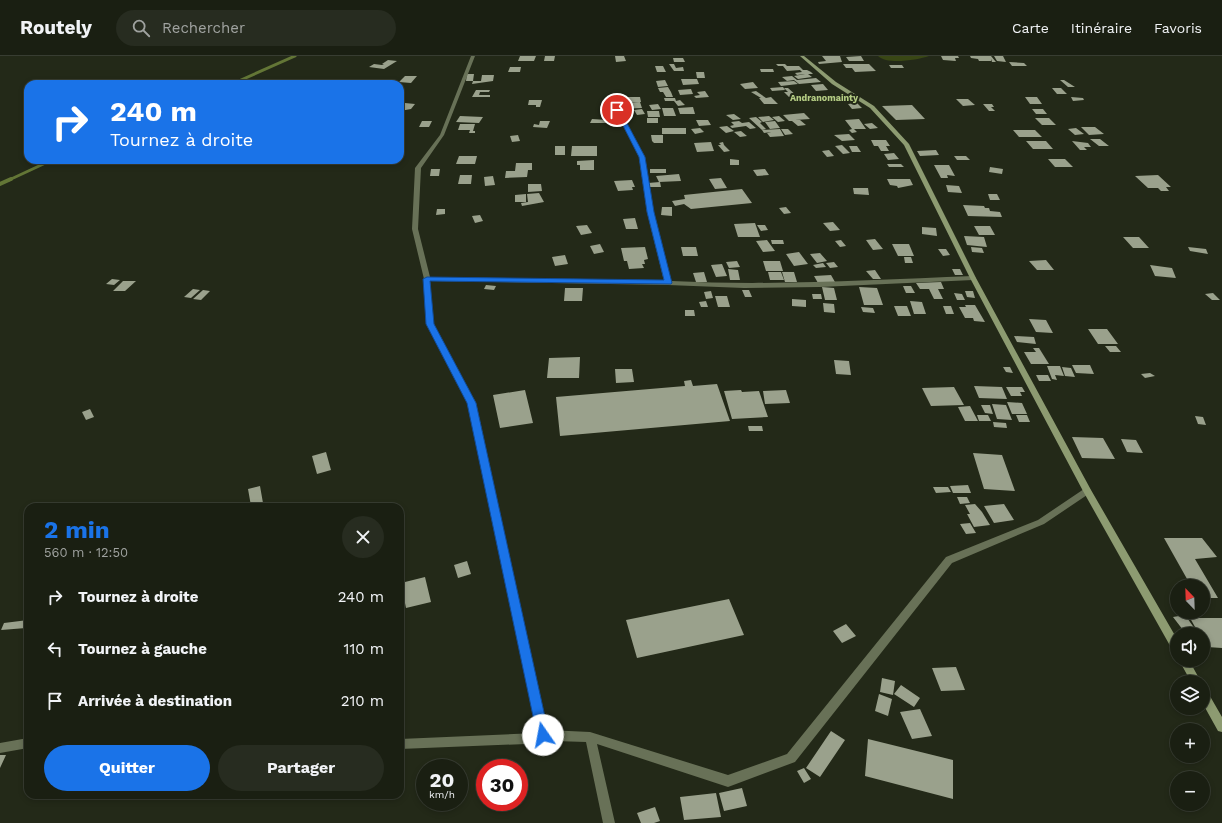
<!DOCTYPE html>
<html lang="fr">
<head>
<meta charset="utf-8">
<style>
	body { margin:0; font-family:"Work Sans",sans-serif; background:#272c20; color:#f1f3f6; height:100vh; display:flex; flex-direction:column; font-size:15px; white-space:nowrap }
	* { box-sizing:border-box; margin:0 }
	p { font-size:13px; color:#9fa29f }
	.icon { flex:none; width:22px; height:22px; fill:none; stroke:currentColor; stroke-width:2; stroke-linecap:round; stroke-linejoin:round }
	.map { position:relative; flex:1; overflow:hidden }
	.sheet { position:absolute; left:24px; top:447px; width:380px; height:296px; display:flex; flex-direction:column; background:#1a1f12; border-radius:12px; box-shadow:0 2px 6px #0003,0 0 0 1px #383d32 }
	.sheet>* { flex:none }
	.hud { position:absolute; left:24px; top:24px; width:380px; height:84px; border-radius:12px; box-shadow:0 2px 6px #0003,0 0 0 1px #383d32; background:#1a73e8; color:#fff; overflow:hidden }
	.needle { width:26px; rotate:337deg }
	.tools { position:absolute; left:1170px; top:523px; display:grid; gap:8px }
	.tools a { display:grid; place-items:center; width:40px; height:40px; border-radius:50%; background:#1a1f12; box-shadow:0 2px 6px #0003,0 0 0 1px #383d32; font-size:20px }
	.speed { position:absolute; left:416px; top:703px; display:flex; gap:8px; font-size:20px; font-weight:700; text-align:center }
	.speed>* { display:grid; place-content:center; width:52px; height:52px; border-radius:50%; background:#1a1f12; box-shadow:0 2px 6px #0003,0 0 0 1px #383d32; line-height:1 }
	.speed small { font-size:10px; font-weight:400 }
	.speed .limit { border:6px solid #d22; background:#fff; color:#111 }
	.pin { position:absolute; display:grid; place-items:center; width:34px; height:34px; color:#fff; margin:-17px; border:2px solid #fff; border-radius:50%; box-shadow:0 1px 4px #0007 }
	.me { position:absolute; width:44px; margin:-22px; rotate:348deg; stroke-linejoin:round; filter:drop-shadow(0 0 3px #0008) }
	.turn { display:flex; align-items:center; gap:14px; height:84px; padding:0 20px; font-size:18px }
	.turn .icon { width:52px; height:52px; stroke-width:2.5 }
	.turn b { display:block; font-size:28px; line-height:34px }
	.round { display:grid; place-items:center; flex:none; width:42px; height:42px; border-radius:21px; background:#272c20 }
	.headline { display:flex; align-items:center; justify-content:space-between; height:68px; padding:0 20px }
	h1 { font-size:24px; font-weight:700; line-height:30px; color:#1a73e8 }
	.cta { display:flex; gap:8px; margin-top:auto; padding:8px 20px }
	.cta a { flex:1; height:46px; border-radius:24px; background:#1a73e8; color:#fff; font-size:16px; font-weight:700; line-height:46px; text-align:center }
	.cta a+a { background:#272c20; color:#f1f3f6 }
	ul { padding:0; list-style:none }
	li { display:flex; align-items:center; gap:12px; height:52px; padding:0 20px }
	li div { flex:1 }
	li b { display:block; font-size:15px }
	li em { font-style:normal }
	header { display:flex; align-items:center; gap:24px; box-sizing:border-box; height:56px; padding:0 20px; background:#1a1f12; border-bottom:1px solid #383d32 }
	header strong { font-size:19px }
	nav { display:flex; gap:22px; margin-inline-start:auto; font-size:14px }
	.search { width:280px; height:36px; background:#272c20; display:flex; align-items:center; gap:10px; box-sizing:border-box; padding:0 14px; border-radius:22px; color:#9fa29f; font-size:15px }
	.map>svg:first-child { display:block }
	.green { fill:#394715 }
	.lines { fill:none; stroke-linecap:round; stroke-linejoin:round }
	.stream-far1 { stroke:#637636; stroke-width:3 }
	.stream { stroke:#637636; stroke-width:4 }
	.building { fill:#9aa18c }
	.minor { fill:#687157; fill-rule:evenodd }
	.secondary { fill:#8d9b71; fill-rule:evenodd }
	.route { fill:#1a73e8; stroke:#114b97 }
	.labels { text-anchor:middle; stroke-width:4; stroke-linejoin:round; paint-order:stroke }
	.far-neighbourhood-label { font-size:9px; font-weight:bold; fill:#b5cd84; stroke:#232918 }
</style>
</head>
<body>
<header>
<strong>Routely</strong>
<div class="search"><svg class="icon" aria-label="search" viewBox="0 0 24 24"><circle cx="10" cy="10" r="6"/><path d="M15 15l6 6"/></svg>Rechercher</div>
<nav><a>Carte</a><a>Itinéraire</a><a>Favoris</a></nav>
</header>
<div class="map">
<svg width="1222" height="767" viewBox="0 0 1222 767">
	<rect width="100%" height="100%" fill="#232918"/>
	<path class="green" d="M878,0H929C917,4 887,9 878,0Z"/>
	<g class="lines">
		<path class="stream-far1" d="M232,28L295,0
			M9,124L52,104"/>
		<path class="stream" d="M0,128L11,123"/>
	</g>
	<path class="building" d="M520,0H536L534,5H518Z
		M545,0H555L554,5H544Z
		M615,0H624L626,5L616,6Z
		M822,0H840L842,6L819,8L818,6L826,5Z
		M861,0L864,5H849L846,1Z
		M941,0H958L959,2H955L956,5L943,4Z
		M970,0H991L996,6H992L991,3V5H979L978,3L971,2Z
		M994,0H1003L1006,6L997,5Z
		M673,2H683L685,6H674Z
		M388,4L397,5L384,13L369,11L374,8L382,9L384,8H382Z
		M1009,6L1024,7L1027,10H1012Z
		M669,8H674L676,12L683,11L684,15H674Z
		M776,8H785L787,10H799L803,14H807L811,16L813,18H808L812,21L798,23L794,20L805,18L797,19L795,17L802,16L800,14L787,15L783,10H778Z
		M843,8H869L876,15L855,16L852,12H846Z
		M889,9H902L904,12H891Z
		M655,10H663L666,16H657Z
		M510,11H521L520,16H508Z
		M760,13H773L774,16H761Z
		M696,16H704L705,22H697Z
		M467,18H474L473,25H466Z
		M482,19H494L493,25L472,28L473,25H481Z
		M405,20H417L411,27L399,26Z
		M792,20L797,24L807,23L810,26L807,23L816,22L821,26L799,28L794,24L787,25L782,21Z
		M681,23H697L699,28L683,29Z
		M380,24L391,25L388,28H376Z
		M665,24L668,30L658,31L656,25Z
		M1060,24H1064L1075,31H1068Z
		M794,25L798,28L781,30L778,26Z
		M753,26L758,32L745,33L740,28Z
		M823,28L828,34L816,35L811,29Z
		M668,31L671,36L673,41H666L663,36H660L658,32Z
		M783,31L785,34L772,35L770,32Z
		M784,32H788L798,41H789L784,36H788Z
		M1052,32H1061L1067,38H1057Z
		M691,33L693,38L680,39L678,34Z
		M476,34H490L489,36H480L479,39H490V41H472Z
		M705,35L709,41L696,42L694,40L700,39L697,36Z
		M756,35L766,42L771,41L778,48H764L759,42H761L751,36Z
		M626,41H640L641,46H627Z
		M1025,41H1037L1042,48H1030Z
		M1071,41L1083,42L1084,44L1073,45Z
		M664,42H675L676,45L680,44L685,49L678,50L674,45H665Z
		M956,43H968L975,49L963,50Z
		M529,44H542L540,51H536V49H528Z
		M640,46L642,52L620,53L619,47Z
		M405,47L415,48L411,53L400,55L403,52H400Z
		M857,47L862,52L852,53L848,48Z
		M658,48L661,53L652,54L649,49Z
		M983,48H992L994,51H991L995,55H989Z
		M912,49L925,63L896,64L882,50Z
		M693,51L695,58H680L678,52Z
		M662,52H673L676,60H664Z
		M642,53L645,58L637,59L634,54Z
		M1032,53H1043L1047,58H1036Z
		M647,55H659L660,61H648Z
		M804,57L810,63L795,64H800L806,69L798,70L792,65H789L783,59Z
		M734,58L741,63L733,64L726,59Z
		M460,60L483,61L479,67L456,66Z
		M769,60L774,64L763,66L758,61Z
		M779,60L785,65L778,66L772,61Z
		M756,61L762,66L760,67L766,73L762,74L749,62Z
		M647,62H658V67H647Z
		M1035,62H1049L1056,69H1042Z
		M592,63L607,64V67H590Z
		M859,63L866,73H854L857,76L852,77L849,74L852,73L845,64Z
		M696,64H708L711,69L699,70Z
		M422,65H432L429,71H419Z
		M540,65H550L547,72L533,71L534,68L539,69Z
		M739,65L742,67L749,66L756,72L750,73L746,70L732,72L730,70L734,69L731,66Z
		M775,65L780,72L770,73L765,66Z
		M872,67L878,72L870,73L864,68Z
		M460,68H475L473,75H475V77H469L470,74H458Z
		M727,70L734,75L726,77L719,71Z
		M1081,71H1095L1104,78L1089,79Z
		M662,72H686V78H662Z
		M700,72L704,76L695,78L691,73Z
		M1076,72L1084,78L1075,79L1068,73Z
		M780,73L784,80L770,81L767,77L771,76L764,77L762,74Z
		M781,73H788L793,78L785,79Z
		M1013,74H1035L1042,81H1019Z
		M741,75L747,80L740,81L734,76Z
		M849,78L855,84L842,85L834,79Z
		M518,79L520,85L512,86L510,80Z
		M651,79H663V87H654L652,85Z
		M1090,83H1100L1109,90H1099Z
		M871,84H886L890,90H886L889,95H881L878,90H874Z
		M1026,85H1046L1053,93H1033Z
		M1072,85L1088,87L1091,91H1084L1087,94H1080Z
		M711,86L714,95L697,96L694,87Z
		M723,86L724,89L730,95L724,96L718,89H721L719,87Z
		M842,89L850,97L843,98L835,90Z
		M555,90H565V99H555Z
		M572,90H597V100H571Z
		M849,90H857L861,96H852Z
		M829,94L834,100L827,101L822,95Z
		M936,94L939,99L920,100L917,95Z
		M894,97L899,103L888,104L884,98Z
		M459,100H477L475,108H456Z
		M954,100H966L970,104H957Z
		M730,103L739,104V109H730Z
		M1048,103H1065L1073,111H1055Z
		M594,104V114H580V109H577V105Z
		M516,107H532V114H528L527,121L505,122L506,115H515Z
		M887,108H901L904,111H889Z
		M934,109H949L955,120L947,119L948,122H941Z
		M990,111L1003,113L1002,118L989,116Z
		M431,113H440L439,120H430Z
		M650,113H666V117H650Z
		M765,113L769,119L757,120L753,114Z
		M679,118L681,125L659,126L656,120Z
		M460,119H472L471,128H458Z
		M1158,119L1171,131H1166L1169,135H1161L1158,132H1148L1135,120Z
		M493,120L495,129L485,130L484,121Z
		M721,122L727,132L715,133L709,123Z
		M887,123H910L913,129L898,132L897,130L890,129Z
		M632,124L635,131H632L633,134L618,135L614,125Z
		M660,126L661,131H649L648,127Z
		M528,128H541L542,135L528,136Z
		M946,129L959,130L962,137L948,136Z
		M853,132H868L869,139L854,138Z
		M742,133L752,147L691,153L684,148L675,150L672,145L685,143L684,139Z
		M539,137L544,146L522,150L521,147L528,146L527,138Z
		M526,138V146H515V139Z
		M988,138H997L1000,144H990Z
		M963,149L984,150L985,152H989L990,155L1000,156L1002,161L968,160Z
		M662,151H672V160L661,159Z
		M786,151L791,157L784,158L779,152Z
		M437,153H445V158L436,159Z
		M480,159L483,165L475,167L472,160Z
		M635,162L638,173H626L623,163Z
		M833,166L840,174L830,175L823,167Z
		M755,167L760,181H738L734,168Z
		M587,169L592,177L581,179L576,170Z
		M757,169H765L768,174L761,175Z
		M974,170H990L995,179H979Z
		M922,171L936,172L937,180L922,178Z
		M964,180L984,181L987,191L967,189Z
		M1123,181H1139L1149,192H1133Z
		M875,183L883,193L873,194L866,184Z
		M767,184L775,195L763,196L756,185Z
		M771,184H783L784,188H772Z
		M841,184L846,190L840,191L835,185Z
		M600,188L604,196L594,198L590,190Z
		M892,188H909L914,200H898Z
		M645,191L648,203L644,204L645,208H642L644,212L629,213L627,205H624L621,192Z
		M681,191H696L698,200H683Z
		M971,191L982,192L984,197L972,196Z
		M1188,191L1206,193L1208,198L1190,195Z
		M938,193H946L950,199L943,200Z
		M799,196L808,208L794,210L786,198Z
		M820,197L827,205L817,207L810,198Z
		M565,199L568,208L555,210L552,201Z
		M904,201H911L913,207H905Z
		M1046,204L1054,214H1037L1029,205Z
		M737,205L740,211L729,212L726,206Z
		M763,205H780L783,215H766Z
		M834,206L838,211L830,212L826,207Z
		M823,207L826,211L816,212L813,209Z
		M722,208L727,220L716,221L711,209Z
		M1150,209L1172,212L1176,222L1155,220Z
		M728,213L738,214L740,224H730Z
		M952,213H960L963,219H955Z
		M875,214L881,223H873L866,215Z
		M704,216L707,226H696L693,217Z
		M768,216H781L784,224H770Z
		M782,216H794L797,226H785Z
		M831,219L835,226L818,227L814,220Z
		M112,223L120,224L114,229L106,228Z
		M123,225H136L125,235H113Z
		M941,226L944,233H938L943,243H934L929,233H920L916,227Z
		M486,229L496,230L494,234L484,233Z
		M903,230H911L915,237H906Z
		M822,231L834,232L837,244H825Z
		M859,231L877,232L883,249H864Z
		M565,232H583L582,245H564Z
		M193,233L200,234L191,242L184,241Z
		M203,234L210,235L201,244L193,243Z
		M742,234H749L752,241H745Z
		M711,235L713,242L706,243L704,236Z
		M965,235H973L975,242L967,241Z
		M954,237L962,238L965,244H957Z
		M1213,237L1220,244H1212L1205,238Z
		M812,238H821L822,243H813Z
		M715,240H727L730,251H718Z
		M792,243L806,244V251L792,250Z
		M706,245L708,251H701L699,246Z
		M910,245L922,246L926,258H914Z
		M823,247L834,248L835,257L824,256Z
		M965,249H975L985,266L974,265L973,262H965L959,251H966Z
		M894,250H907L911,260H898Z
		M943,250H951L954,258H946Z
		M861,251L873,252L875,257L863,256Z
		M685,254H694L695,260H685Z
		M1029,263L1046,264L1053,277L1036,276Z
		M1088,273H1107L1118,288H1098Z
		M1014,280L1034,281L1036,288L1017,286Z
		M1105,290H1116L1121,296H1110Z
		M1033,292H1039L1049,308H1031L1024,296H1036Z
		M580,301L579,322H547L549,302Z
		M834,304L849,305L851,319L836,318Z
		M1072,309H1090L1094,318L1076,317Z
		M1047,310H1060L1064,320L1055,319L1057,324L1052,323Z
		M1003,311H1010L1013,317L1006,316Z
		M1062,311L1071,312L1075,321L1065,320Z
		M615,313H632L634,326L616,327Z
		M1150,317L1155,320L1145,322L1141,318Z
		M1036,319H1048L1051,325H1039Z
		M691,324L693,330L717,328L730,365L560,380L556,341L685,330L684,325Z
		M974,330L1002,331L1007,343L979,342Z
		M954,331L964,349L931,350L922,332Z
		M1006,331H1022L1025,336H1020L1022,340H1011Z
		M525,334L533,367L500,372L493,339Z
		M741,334L742,336L759,335L768,361L732,363L724,335Z
		M786,334L790,347L765,348L763,335Z
		M1007,346L1022,347L1027,358H1012Z
		M992,348L1006,349L1012,364L997,363Z
		M981,349H990L993,358L985,357Z
		M970,350L978,365H965L958,351Z
		M90,353L94,361L86,364L82,356Z
		M977,359H988L991,365H979Z
		M1016,359H1027L1030,366H1019Z
		M1195,360L1203,361L1206,369L1198,368Z
		M993,366L1006,367L1007,372L994,371Z
		M748,370H762L763,375H749Z
		M1072,381L1103,382L1115,403L1082,402Z
		M1121,383L1136,384L1143,397L1127,396Z
		M326,396L331,414L317,418L312,400Z
		M973,397L1002,399L1015,435L984,433Z
		M968,429L971,437H953L950,430Z
		M260,430L263,447L251,450L248,433Z
		M933,431H948L951,436L936,437Z
		M957,441H967L970,447L960,448Z
		M975,448L982,456L990,469L974,471L967,458H970L965,449Z
		M1004,448L1014,464L994,467L984,450Z
		M970,467L976,477L966,478L960,468Z
		M1164,482H1202L1217,501L1195,503L1218,542H1203V530H1191Z
		M467,505L471,518L458,522L454,509Z
		M425,521L431,546L406,552L401,527Z
		M729,543L744,579L637,602L626,564Z
		M1185,559L1195,573L1183,574L1173,561Z
		M1190,562H1222V592L1207,591L1203,585V578H1199Z
		M28,564L26,572L1,574L4,567Z
		M846,568L856,580L842,587L833,575Z
		M956,611L965,634L941,635L932,612Z
		M882,622L895,625L893,639L880,636Z
		M901,629L920,642L914,651L894,638Z
		M879,638L892,643L888,660L875,655Z
		M920,653L932,680L912,683L900,656Z
		M831,675L845,684L820,721L806,712Z
		M868,683L953,704V743L865,720Z
		M0,699H6L0,712Z
		M804,712L811,723L804,727L797,715Z
		M742,732L747,750L724,755L719,737Z
		M716,737L721,761L684,764L680,741Z
		M655,751L660,765L654,767H641L637,757Z"/>
	<g class="lines">
		<path class="minor" d="M471,0H475L444,79L421,112L418,173L430,221L664,225L647,156L639,101L609,42L611,41L613,42L645,101L653,156L671,225C772,230 872,224 973,220L976,222L973,224L820,231L744,232L668,229L430,225L433,268L476,347L547,674L590,676L728,719L787,698L946,501L1038,464L1084,433H1090L1091,435L1090,437L1044,468L952,507L795,706L728,731L597,688L615,767H603L586,686L554,685L550,687L400,693V683L537,677L468,347L427,268L424,223L412,173L415,112L440,79Z
			M28,682V692L0,697V687Z"/>
		<path class="secondary" d="M800,0H804L836,26L874,50L909,88L976,222L1091,434L1177,583V596L1173,595L1083,435L970,222L904,89L870,52L832,28Z
			M1179,604H1189L1201,626H1191Z
			M1203,633L1207,635L1222,661V676L1218,675L1203,648Z"/>
	</g>
	<path class="route" d="M617,52L620,54L645,101L654,156L672,227L671,228L430,225L434,268L476,347L549,679L548,683L543,685L539,683L537,679L467,347L426,268L423,223L427,221L664,224L647,156L639,101L615,54Z"/>
	<g class="labels">
		<g class="far-neighbourhood-label">
			<text x="824" y="45">Andranomainty</text>
		</g>
	</g>
</svg>
<div class="tools">
<a><svg class="needle" viewBox="-14 -14 28 28"><path d="M0-13l5 13h-10z" fill="#e53935"/><path d="M0 13l5-13h-10z" fill="#9fa29f"/></svg></a>
<a><svg class="icon" aria-label="sound" viewBox="0 0 24 24"><path d="M4 9h4l5-4v14l-5-4H4zM17 9q2 3 0 6"/></svg></a>
<a><svg class="icon" aria-label="layers" viewBox="0 0 24 24"><path d="M12 4l9 5-9 5-9-5zM3 14l9 5 9-5"/></svg></a>
<a>+</a>
<a>−</a>
</div>
<div class="speed"><div>20<small>km/h</small></div><div class="limit">30</div></div>
<div class="pin" style="left:617px;top:54px;background:#d93025"><svg class="icon" aria-label="arrive" viewBox="0 0 24 24"><path d="M6 21V4h12l-3 4 3 4H6"/></svg></div>
<svg class="me" style="left:543px;top:679px" viewBox="-20 -20 40 40"><circle r="19" fill="#fff"/><path d="M0-13L10 11 0 6-10 11z" fill="#1a73e8"/></svg>
<div class="hud">
<div class="turn"><svg class="icon" aria-label="right" viewBox="0 0 24 24"><path d="M7 20v-9h11M14 6l5 5-5 5"/></svg><div><b>240 m</b>Tournez à droite</div></div>
</div>
<section class="sheet">
<div class="headline"><div><h1>2 min</h1><p>560 m · 12:50</p></div><a class="round"><svg class="icon" aria-label="close" viewBox="0 0 24 24"><path d="M6 6l12 12M18 6L6 18"/></svg></a></div>
<ul>
<li><svg class="icon" aria-label="right" viewBox="0 0 24 24"><path d="M7 20v-9h11M14 6l5 5-5 5"/></svg><div><b>Tournez à droite</b></div><em>240 m</em></li>
<li><svg class="icon" aria-label="left" viewBox="0 0 24 24"><path d="M17 20v-9H6M10 6l-5 5 5 5"/></svg><div><b>Tournez à gauche</b></div><em>110 m</em></li>
<li><svg class="icon" aria-label="arrive" viewBox="0 0 24 24"><path d="M6 21V4h12l-3 4 3 4H6"/></svg><div><b>Arrivée à destination</b></div><em>210 m</em></li>
</ul>
<div class="cta"><a>Quitter</a><a>Partager</a></div>
</section>
</div>
</body>
</html>
